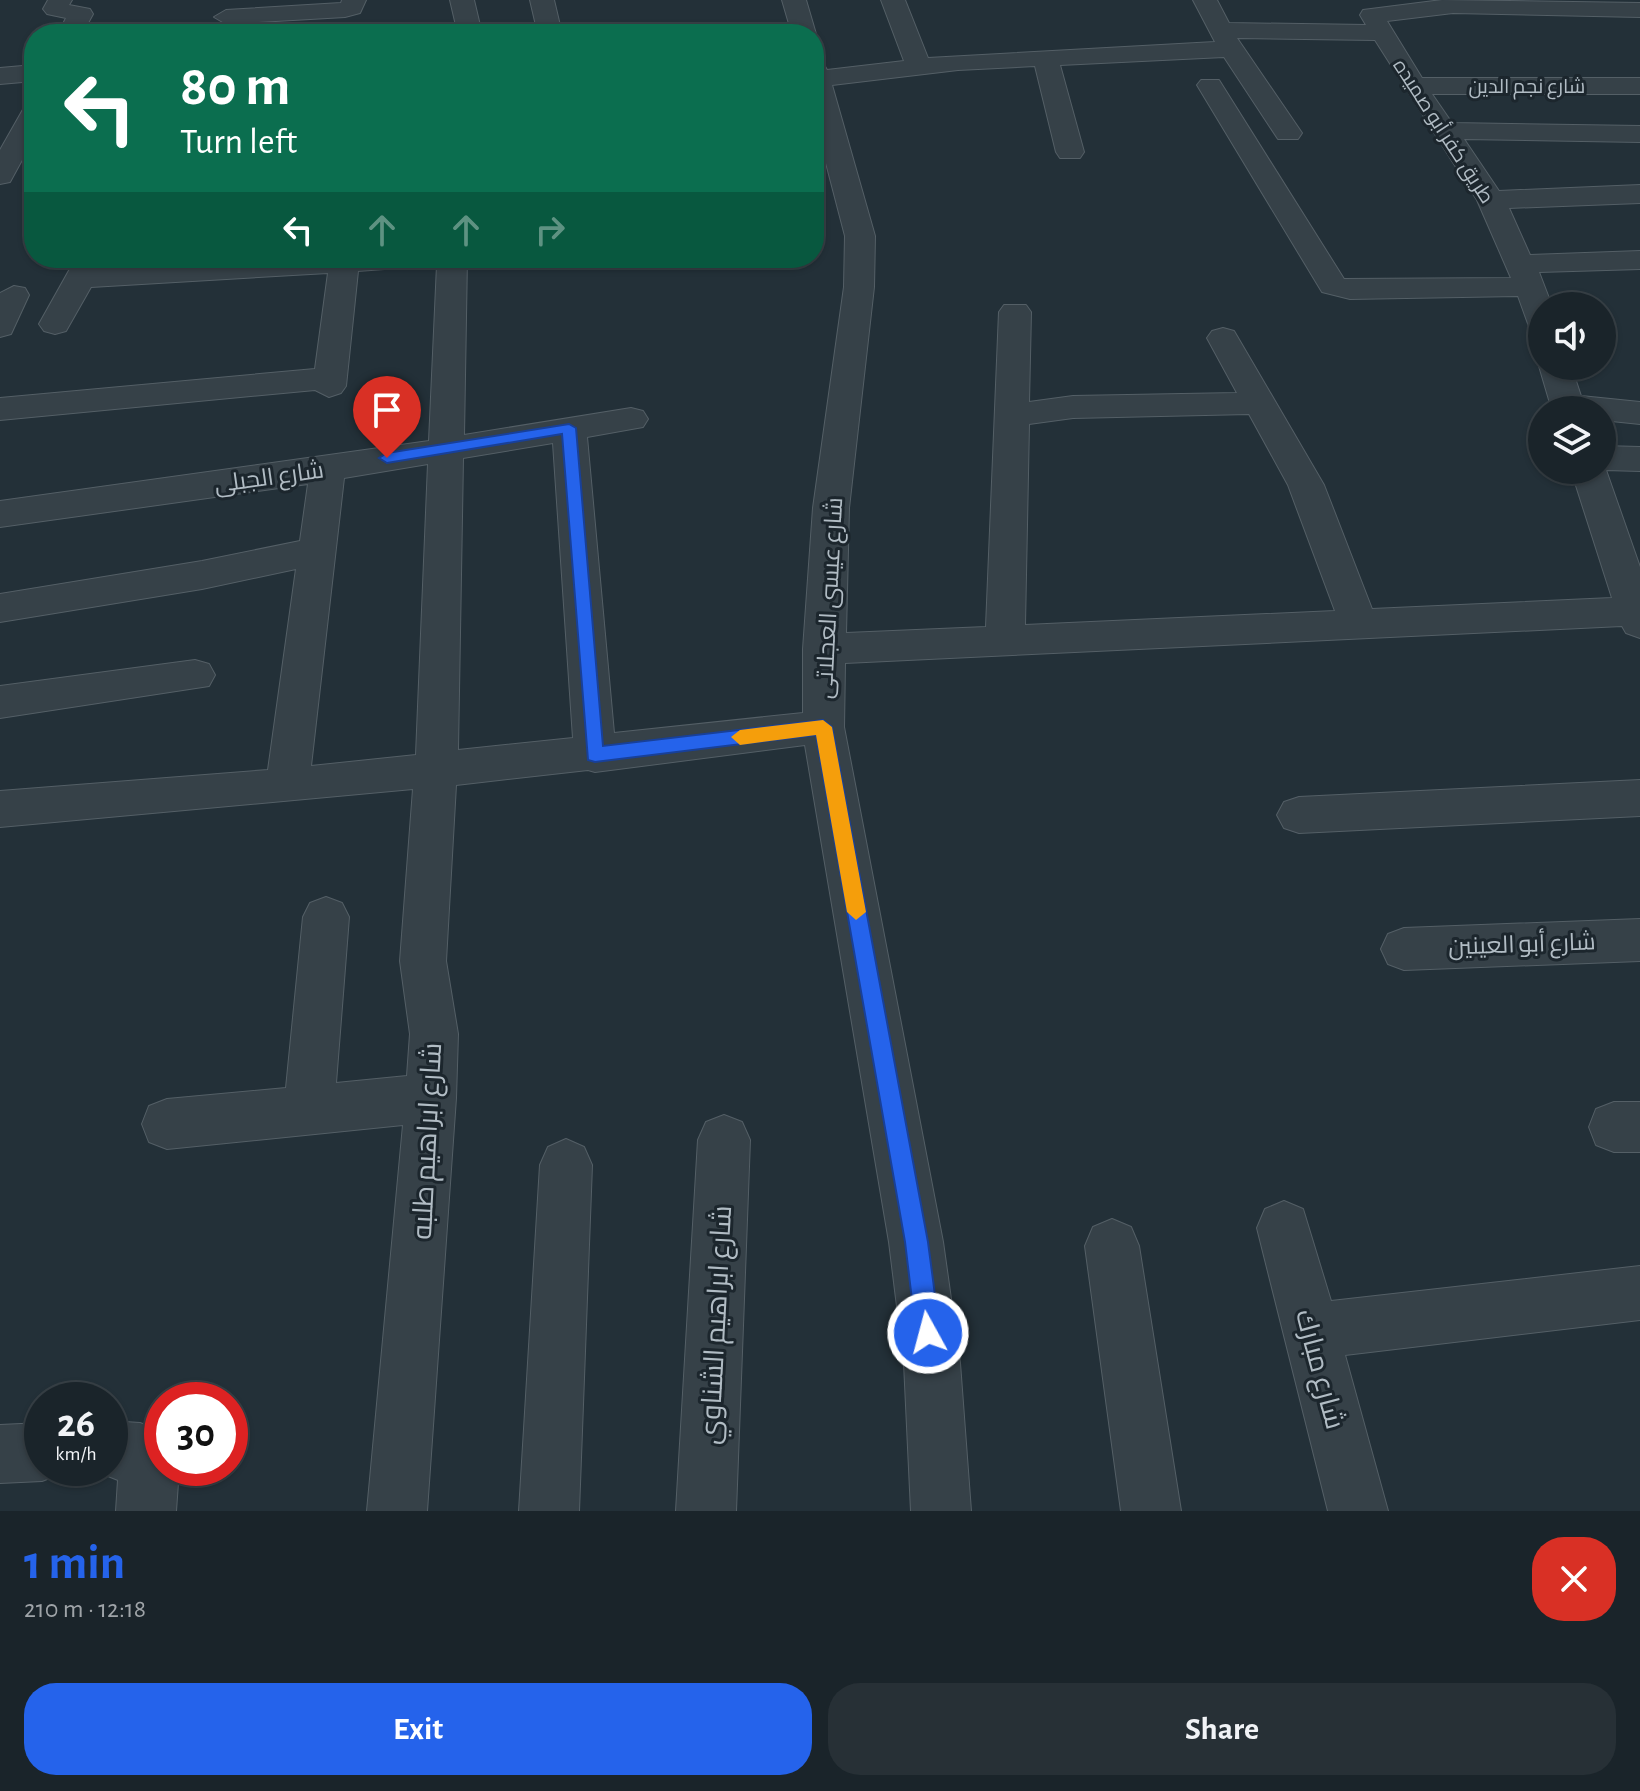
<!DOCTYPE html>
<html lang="en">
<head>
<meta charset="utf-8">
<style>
	body { margin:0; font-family:"Alegreya Sans",Cairo,sans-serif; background:#273036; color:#f1f3f6; height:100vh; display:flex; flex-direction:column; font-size:30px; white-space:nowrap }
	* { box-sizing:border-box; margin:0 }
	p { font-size:26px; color:#9fa4a8 }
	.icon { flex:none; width:44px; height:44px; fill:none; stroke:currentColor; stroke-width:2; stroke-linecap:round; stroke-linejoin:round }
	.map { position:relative; height:1511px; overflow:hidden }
	.sheet { display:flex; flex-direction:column; background:#1a242a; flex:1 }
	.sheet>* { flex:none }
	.guide { position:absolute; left:24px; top:24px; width:800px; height:244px; border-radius:32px; box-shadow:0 2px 6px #0004,0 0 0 2px #384147; background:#0b6e4f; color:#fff; overflow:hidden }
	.fabs { position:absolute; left:1528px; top:292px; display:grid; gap:16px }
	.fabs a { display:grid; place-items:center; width:88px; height:88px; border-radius:50%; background:#1a242a; box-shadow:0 2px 6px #0004,0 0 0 2px #384147; font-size:40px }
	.speed { position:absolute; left:24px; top:1382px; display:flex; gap:16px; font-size:40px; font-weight:700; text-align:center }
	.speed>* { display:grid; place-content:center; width:104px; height:104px; border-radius:50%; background:#1a242a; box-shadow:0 2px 6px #0004,0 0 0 2px #384147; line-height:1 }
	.speed small { font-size:20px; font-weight:400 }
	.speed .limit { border:12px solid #d22; background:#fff; color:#111 }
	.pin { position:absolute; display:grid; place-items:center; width:68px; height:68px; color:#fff; margin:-82px -34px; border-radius:50% 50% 50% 0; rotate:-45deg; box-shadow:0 0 8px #0007 }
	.pin .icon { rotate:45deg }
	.me { position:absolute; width:88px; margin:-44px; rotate:353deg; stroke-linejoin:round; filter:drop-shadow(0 0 6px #0008) }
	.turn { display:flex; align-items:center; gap:28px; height:168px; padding:0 24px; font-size:36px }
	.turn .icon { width:104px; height:104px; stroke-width:2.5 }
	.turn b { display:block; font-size:56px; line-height:68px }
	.lanes { display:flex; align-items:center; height:76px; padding:0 24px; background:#0003; justify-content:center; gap:40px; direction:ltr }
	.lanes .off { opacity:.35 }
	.round { display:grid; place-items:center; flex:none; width:84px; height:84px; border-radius:32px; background:#273036 }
	.head { display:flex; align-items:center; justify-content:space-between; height:136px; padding:0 24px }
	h1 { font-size:48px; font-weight:600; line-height:60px; color:#2563eb }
	.primary-button { display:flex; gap:16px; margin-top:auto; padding:16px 24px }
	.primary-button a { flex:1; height:92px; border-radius:32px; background:#2563eb; color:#fff; font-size:32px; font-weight:600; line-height:92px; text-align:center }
	.primary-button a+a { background:#273036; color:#f1f3f6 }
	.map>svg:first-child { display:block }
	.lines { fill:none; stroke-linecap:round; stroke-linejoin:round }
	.street-casing { stroke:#545f66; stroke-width:2 }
	.street { fill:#364148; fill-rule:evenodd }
	.route { fill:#2563eb; stroke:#184099; stroke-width:2 }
	.slow { fill:#f59e0b }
	.labels { text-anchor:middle; stroke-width:6; stroke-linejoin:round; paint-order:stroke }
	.far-street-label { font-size:20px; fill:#b1bcc4; stroke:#1c262d }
	.street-label { font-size:24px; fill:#b1bcc4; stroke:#1c262d }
	.near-street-label { font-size:28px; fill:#b1bcc4; stroke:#1c262d }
</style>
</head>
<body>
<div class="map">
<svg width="1640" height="1511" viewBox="0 0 1640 1511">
	<rect width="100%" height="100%" fill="#233038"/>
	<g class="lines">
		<g class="street-casing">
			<path id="street" d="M48,0H72L69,5L90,9L93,14L82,34H58L66,18L47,14L43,9Z
				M342,0H366L360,13L345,17L226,24L214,17L226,10L341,3Z
				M450,0H474L482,34H458Z
				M530,0H554L562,34H538Z
				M782,0H806L816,34L814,37V34H792Z
				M881,0H905L928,58L1215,42L1193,0H1217L1229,23L1366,25L1360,15L1363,10L1442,0L1640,3V17L1453,13L1387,21L1422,78H1640V94H1432L1452,123L1640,126V142L1464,139L1499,191L1640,185V203L1509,208L1530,255L1640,251V269L1539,272L1552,306H1542V335L1531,332L1518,296L1350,299L1322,292L1197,85L1201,80H1219L1344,279L1511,278L1477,200L1375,40L1237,38L1302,133L1298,139H1278L1224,57L1060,65L1084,152L1080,158H1060L1056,152L1035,66L958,70L832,85L875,236L874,287L849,508L846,633L986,627L999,312L1004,305H1026L1031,312L1029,402L1073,396L1237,393L1207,338L1212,331L1223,328L1234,331L1324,485L1372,609L1612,598L1571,470H1602V446L1640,447V471L1606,470L1640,567V638L1626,633L1622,626L845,663L844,727L943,1242L960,1363L971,1511H911L904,1363L889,1242L805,745L595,772L588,770L456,785L446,961L458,1034L456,1098L427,1511H367L403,1125L167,1149L149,1142L142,1124L149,1106L167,1099L286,1088L303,917L310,903L326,897L342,903L349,917L336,1083L407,1076L410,1034L400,961L413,789L0,827V791L268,770L296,569L202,589L0,622V594L202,561L300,541L308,484L0,527V501L429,441L437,265L358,271L346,386L341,393L329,397L315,390L0,420V398L315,369L328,273L91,287L66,331L55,334L44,331L39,324L76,258H106L101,268L271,258H467L464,435L631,408L643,411L648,419L643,427L587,437L614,733L803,713V649L813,508L844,287L845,236L814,117V60L823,63L827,70L904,61ZM1249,414L1288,485L1335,611L1025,625L1029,424L1073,418ZM553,443L573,738L458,750L463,458ZM428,464L416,755L311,766L344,478Z
				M34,65V81L0,84V68Z
				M34,104V138L10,182L0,184V150L25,106Z
				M14,286L25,288L29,295L11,334L0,337V293Z
				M1542,361V366H1571L1581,396L1640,402V424L1602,420V410H1552L1539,366Z
				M195,660L209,664L215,675L209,686L0,718V686Z
				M1640,780V816L1299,833L1284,828L1277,815L1284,802L1299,797Z
				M1640,919V961L1404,970L1388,964L1381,949L1388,934L1404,928Z
				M1614,1102H1640V1152H1614L1596,1145L1589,1127L1596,1109Z
				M724,1115L742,1122L750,1140L736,1511H676L698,1140L706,1122Z
				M566,1139L584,1147L592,1165L579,1511H519L540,1165L548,1147Z
				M1284,1201L1303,1209L1331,1301L1640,1266V1320L1345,1355L1388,1511H1328L1257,1228L1265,1209Z
				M1112,1219L1131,1227L1139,1246L1181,1511H1121L1085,1246L1093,1227Z
				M110,1421L140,1423L161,1431L162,1468L179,1469L176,1511H116L118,1480L88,1468H110Z
				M42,1423V1468H65L63,1473L42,1481L0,1483V1425Z"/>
		</g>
		<use href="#street" class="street"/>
	</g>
	<path class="route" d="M569,424L576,428L603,746L823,720L832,727L928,1242L940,1333L937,1342L928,1345L919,1342L916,1333L905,1242L816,735L595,762L588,760L562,434L387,463L379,458L387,453Z"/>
	<path class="slow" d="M823,720L832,727L866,912L856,920L847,912L816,735L740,745L731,737L740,730Z"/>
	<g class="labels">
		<g class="far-street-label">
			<text x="1527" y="93">شارع نجم الدين</text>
			<text transform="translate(1444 131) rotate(57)" y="7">طريق كفر أبو صميده</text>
		</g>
		<g class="street-label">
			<text transform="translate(269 477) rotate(-8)" y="8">شارع الجبلى</text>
			<text transform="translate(829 598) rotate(-87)" y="8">شارع عيسى العجلاتى</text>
			<text transform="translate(1522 944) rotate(-2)" y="8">شارع أبو العينين</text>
		</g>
		<g class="near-street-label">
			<text transform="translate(426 1141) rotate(-87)" y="10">شارع ابراهيم طلبه</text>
			<text transform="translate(715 1325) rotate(-87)" y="10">شارع ابراهيم الشناوي</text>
			<text transform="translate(1321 1369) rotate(75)" y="10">شارع مبارك</text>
		</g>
	</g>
</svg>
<div class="fabs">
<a><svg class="icon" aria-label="sound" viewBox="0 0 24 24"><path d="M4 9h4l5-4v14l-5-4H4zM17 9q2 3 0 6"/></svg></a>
<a><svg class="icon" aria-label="layers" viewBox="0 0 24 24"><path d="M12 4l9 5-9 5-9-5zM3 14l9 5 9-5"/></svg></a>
</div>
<div class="speed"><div>26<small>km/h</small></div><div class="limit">30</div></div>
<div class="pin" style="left:387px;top:458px;background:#d93025"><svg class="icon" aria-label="arrive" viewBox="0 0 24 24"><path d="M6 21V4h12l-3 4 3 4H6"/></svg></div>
<svg class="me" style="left:928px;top:1333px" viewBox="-20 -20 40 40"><circle r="17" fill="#2563eb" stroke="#fff" stroke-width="3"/><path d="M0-11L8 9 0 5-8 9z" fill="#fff"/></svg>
<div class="guide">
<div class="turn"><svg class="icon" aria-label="left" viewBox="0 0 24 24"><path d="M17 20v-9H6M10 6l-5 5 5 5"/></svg><div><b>80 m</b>Turn left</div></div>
<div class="lanes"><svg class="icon" aria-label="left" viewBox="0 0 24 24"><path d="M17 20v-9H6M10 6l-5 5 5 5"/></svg><svg class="icon off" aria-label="ahead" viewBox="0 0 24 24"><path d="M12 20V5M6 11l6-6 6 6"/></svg><svg class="icon off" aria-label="ahead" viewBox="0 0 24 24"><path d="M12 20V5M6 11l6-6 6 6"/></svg><svg class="icon off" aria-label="right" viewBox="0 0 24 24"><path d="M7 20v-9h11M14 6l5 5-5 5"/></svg></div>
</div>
</div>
<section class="sheet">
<div class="head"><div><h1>1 min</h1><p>210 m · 12:18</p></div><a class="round" style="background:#d93025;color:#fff"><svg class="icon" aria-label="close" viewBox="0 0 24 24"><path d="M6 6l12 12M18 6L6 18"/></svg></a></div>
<div class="primary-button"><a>Exit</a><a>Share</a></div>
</section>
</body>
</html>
